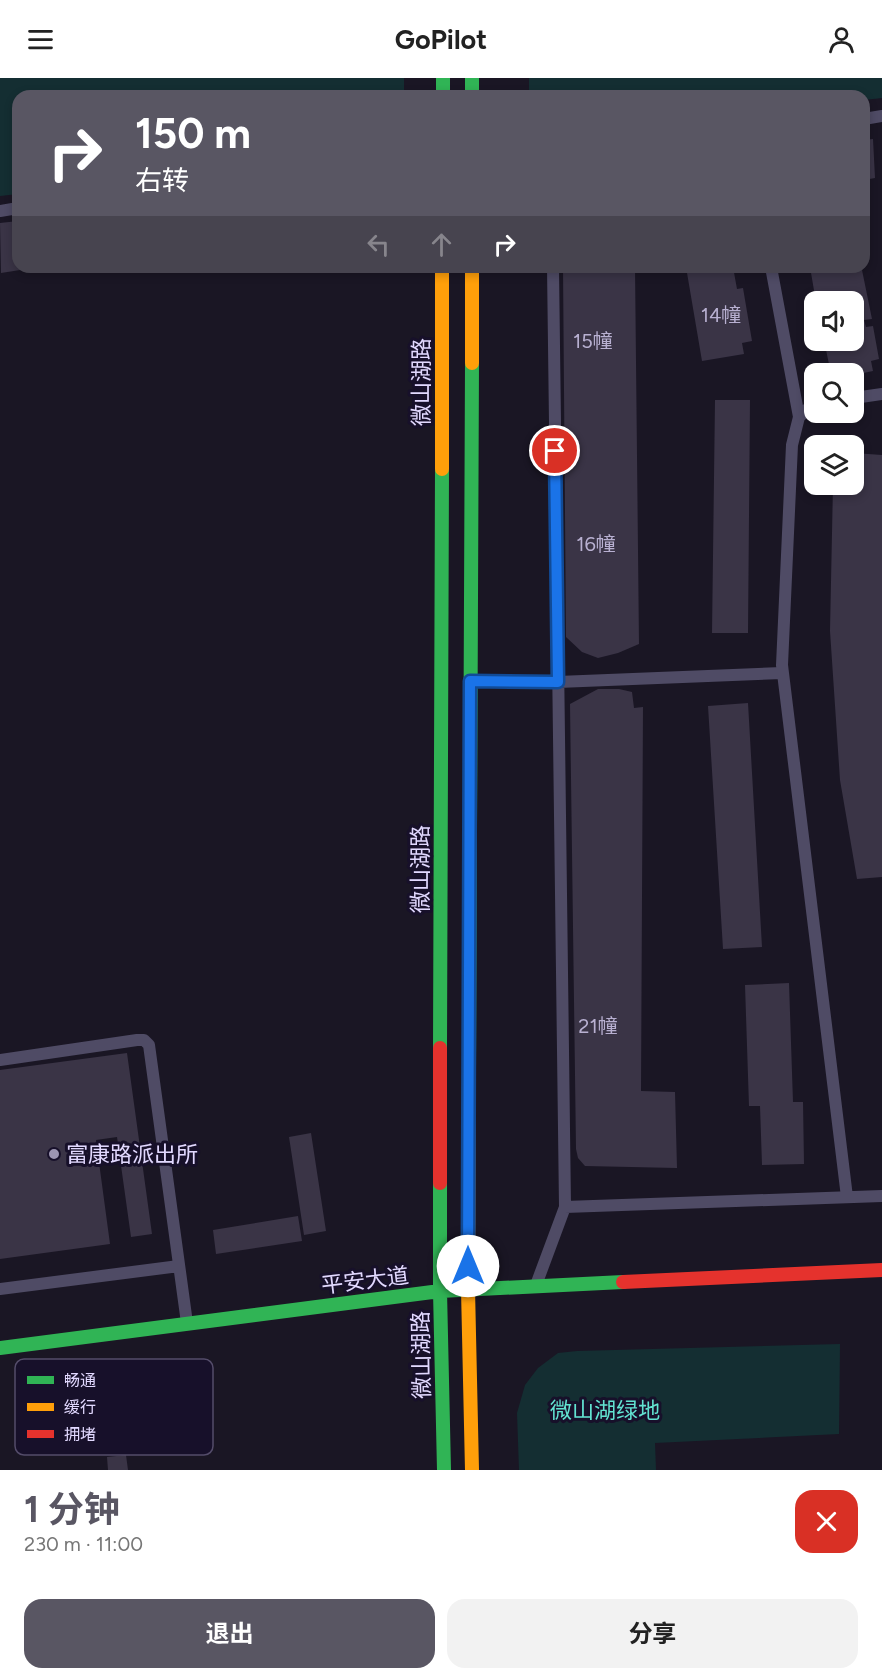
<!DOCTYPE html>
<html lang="zh">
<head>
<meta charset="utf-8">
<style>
	body { margin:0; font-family:Figtree,"Noto Sans SC",sans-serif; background:#f2f2f2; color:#222; height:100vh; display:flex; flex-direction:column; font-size:22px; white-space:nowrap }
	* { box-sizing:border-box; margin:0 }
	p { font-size:20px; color:#767676 }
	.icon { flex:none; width:33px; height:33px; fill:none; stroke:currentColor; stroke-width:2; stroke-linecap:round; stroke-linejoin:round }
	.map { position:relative; height:1392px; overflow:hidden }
	.details { display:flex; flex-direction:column; background:#fff; flex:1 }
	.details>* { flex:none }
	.top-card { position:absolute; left:12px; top:12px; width:858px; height:183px; border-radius:18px; box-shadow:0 3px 9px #0003; background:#595663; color:#fff; overflow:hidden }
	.controls { position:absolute; left:804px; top:213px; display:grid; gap:12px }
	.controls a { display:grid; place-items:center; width:60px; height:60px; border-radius:12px; background:#fff; box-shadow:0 3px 9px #0003; font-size:30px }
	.pin { position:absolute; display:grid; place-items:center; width:51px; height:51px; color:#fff; margin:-26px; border:3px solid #fff; border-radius:50%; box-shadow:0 2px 6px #0007 }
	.me { position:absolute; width:66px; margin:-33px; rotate:0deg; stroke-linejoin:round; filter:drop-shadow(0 0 4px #0008) }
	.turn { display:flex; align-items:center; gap:21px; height:126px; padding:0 24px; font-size:27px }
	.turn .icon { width:78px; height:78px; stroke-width:2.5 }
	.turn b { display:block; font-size:42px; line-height:51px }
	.lanes { display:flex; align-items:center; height:57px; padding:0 24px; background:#0003; justify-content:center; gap:30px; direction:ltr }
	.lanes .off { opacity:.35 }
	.round { display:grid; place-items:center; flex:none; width:63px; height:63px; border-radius:18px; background:#f2f2f2 }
	.summary { display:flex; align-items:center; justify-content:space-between; height:102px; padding:0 24px }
	h1 { font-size:36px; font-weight:700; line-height:45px; color:#595663 }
	.action { display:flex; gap:12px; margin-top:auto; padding:12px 24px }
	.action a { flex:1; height:69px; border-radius:18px; background:#595663; color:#fff; font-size:24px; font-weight:700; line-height:69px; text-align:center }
	.action a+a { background:#f2f2f2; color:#222 }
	header { display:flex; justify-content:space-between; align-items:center; height:78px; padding:0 24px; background:#fff; font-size:27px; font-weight:700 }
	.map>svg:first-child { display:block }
	.green { fill:#142e32 }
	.building { fill:#3a3446 }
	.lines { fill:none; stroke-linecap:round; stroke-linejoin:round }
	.lane { stroke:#4f4b65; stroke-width:12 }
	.fast { stroke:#30b455; stroke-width:14 }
	.slow { stroke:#ff9f0a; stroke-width:14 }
	.jam { stroke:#e5322d; stroke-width:14 }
	.route-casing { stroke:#114b97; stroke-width:15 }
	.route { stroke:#1a73e8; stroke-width:10 }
	.poi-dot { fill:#9c95b2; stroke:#17102a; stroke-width:2 }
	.labels { text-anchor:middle; stroke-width:6; stroke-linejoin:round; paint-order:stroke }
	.number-label { font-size:20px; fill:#b8b0d1 }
	.street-label { font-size:22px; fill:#e2d9ff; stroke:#17102a }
	.poi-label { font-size:22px; fill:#e2d9ff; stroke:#17102a; text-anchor:start }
	.park-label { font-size:22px; fill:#62e3d1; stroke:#17102a }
	.key { fill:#17102a; stroke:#544c6a; stroke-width:1.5 }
	.key-label { font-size:16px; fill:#e2d9ff }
</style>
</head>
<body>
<header><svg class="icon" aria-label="menu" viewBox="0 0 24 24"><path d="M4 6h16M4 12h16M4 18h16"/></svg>GoPilot<svg class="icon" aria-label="person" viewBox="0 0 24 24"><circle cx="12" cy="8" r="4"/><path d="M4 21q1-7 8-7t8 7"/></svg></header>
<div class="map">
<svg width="882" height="1392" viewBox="0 0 882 1392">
	<rect width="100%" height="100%" fill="#1a1624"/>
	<path class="green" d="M0,0H404V18H18V116L0,118Z
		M529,0H882V20L864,22V18H529Z
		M840,1266L839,1356L655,1365L656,1392H519L517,1335L525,1307L538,1290L558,1275L577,1273Z"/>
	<path class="building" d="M873,61L875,100L864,102V62Z
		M18,143V189L33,190L1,195L0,145Z
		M563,189H635L639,566L618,575L598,580L582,574L566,559Z
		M686,189H733L737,211L743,210L752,263L742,265L744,276L702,283Z
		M810,189H856V193L862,192L872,241L864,242L866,249L873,248L879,281L871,283L873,293L854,297L831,296L824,262H854V224H816Z
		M715,322H750L748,555H712Z
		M854,375L882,377V799L857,801L840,702L830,553L833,406H854Z
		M598,611H619L632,614L634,630L643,629L641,1013L675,1014L677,1090L585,1088L578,1080L576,1071L570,626Z
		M748,625L762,869L723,871L708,628Z
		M789,905L793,1024H803L804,1086L762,1087L760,1028H749L745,907Z
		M127,975L152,1156L131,1159L117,1059L96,1062L110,1166L0,1181V992Z
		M311,1055L326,1153L304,1157L289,1059Z
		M298,1138L302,1163L216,1176L213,1152Z
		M126,1377L128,1392H108L107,1379Z"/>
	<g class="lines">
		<path class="lane" d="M864,41L882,38
			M0,133L18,130
			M553,189L565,1129L882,1118
			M771,189L799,339
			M854,320L882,316
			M814,325L799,339L792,367L782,587L847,1119
			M472,603L558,604L782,595
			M0,982L137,962H144L149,967L187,1245
			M536,1207L565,1129
			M0,1211L179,1188"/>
		<path class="fast" d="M443,0V18
			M472,0V18
			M440,970L442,391
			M469,992L472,285
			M440,1105V1213L444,1392
			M0,1270L440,1213L623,1204"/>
		<path class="slow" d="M472,285V189
			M442,391V189
			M469,992L468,1211L472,1392"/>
		<path class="jam" d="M440,1105V970
			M623,1204L882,1192"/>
	</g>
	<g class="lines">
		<g class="route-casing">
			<path id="route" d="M468,1188L470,603L558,604L555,373"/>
		</g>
		<use href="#route" class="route"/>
	</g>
	<circle class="poi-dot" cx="54" cy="1076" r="6"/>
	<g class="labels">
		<g class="number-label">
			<text x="721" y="244">14幢</text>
			<text x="593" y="270">15幢</text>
			<text x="596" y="473">16幢</text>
			<text x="598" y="955">21幢</text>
		</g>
		<g class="street-label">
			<text transform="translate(421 304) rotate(-90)" y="8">微山湖路</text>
			<text transform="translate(420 791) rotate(-90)" y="8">微山湖路</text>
			<text transform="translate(365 1202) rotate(-7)" y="8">平安大道</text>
			<text transform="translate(421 1277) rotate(-91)" y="8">微山湖路</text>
		</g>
		<g class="poi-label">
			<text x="66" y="1084">富康路派出所</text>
		</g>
		<g class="park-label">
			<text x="605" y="1340">微山湖绿地</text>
		</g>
	</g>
	<rect x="15" y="1281" width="198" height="96" rx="9" class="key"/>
	<rect x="27" y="1298" width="27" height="8" fill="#30b455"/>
	<rect x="27" y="1325" width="27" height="8" fill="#ff9f0a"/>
	<rect x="27" y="1352" width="27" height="8" fill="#e5322d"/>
	<g class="key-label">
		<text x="64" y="1308">畅通</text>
		<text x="64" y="1335">缓行</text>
		<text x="64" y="1362">拥堵</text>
	</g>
</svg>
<div class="controls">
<a><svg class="icon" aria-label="sound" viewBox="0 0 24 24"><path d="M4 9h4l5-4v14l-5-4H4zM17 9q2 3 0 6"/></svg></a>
<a><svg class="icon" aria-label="search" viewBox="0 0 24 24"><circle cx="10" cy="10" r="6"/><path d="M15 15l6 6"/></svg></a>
<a><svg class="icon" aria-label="layers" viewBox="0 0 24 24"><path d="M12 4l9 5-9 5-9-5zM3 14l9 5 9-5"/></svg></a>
</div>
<div class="pin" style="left:555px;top:373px;background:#d93025"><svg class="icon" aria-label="arrive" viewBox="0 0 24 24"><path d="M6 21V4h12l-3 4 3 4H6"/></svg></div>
<svg class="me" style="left:468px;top:1188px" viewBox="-20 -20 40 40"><circle r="19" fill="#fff"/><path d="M0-13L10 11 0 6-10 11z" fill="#1a73e8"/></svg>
<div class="top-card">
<div class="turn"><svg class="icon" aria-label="right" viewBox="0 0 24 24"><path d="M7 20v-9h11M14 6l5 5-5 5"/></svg><div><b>150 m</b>右转</div></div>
<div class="lanes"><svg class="icon off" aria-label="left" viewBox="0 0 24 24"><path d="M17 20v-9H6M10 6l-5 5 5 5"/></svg><svg class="icon off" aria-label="ahead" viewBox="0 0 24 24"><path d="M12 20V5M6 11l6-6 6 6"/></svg><svg class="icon" aria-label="right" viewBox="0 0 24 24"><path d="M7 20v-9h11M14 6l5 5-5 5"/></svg></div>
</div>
</div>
<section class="details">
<div class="summary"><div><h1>1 分钟</h1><p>230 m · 11:00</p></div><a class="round" style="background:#d93025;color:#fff"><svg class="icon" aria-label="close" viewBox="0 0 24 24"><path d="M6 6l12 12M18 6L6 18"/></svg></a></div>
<div class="action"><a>退出</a><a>分享</a></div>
</section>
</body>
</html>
